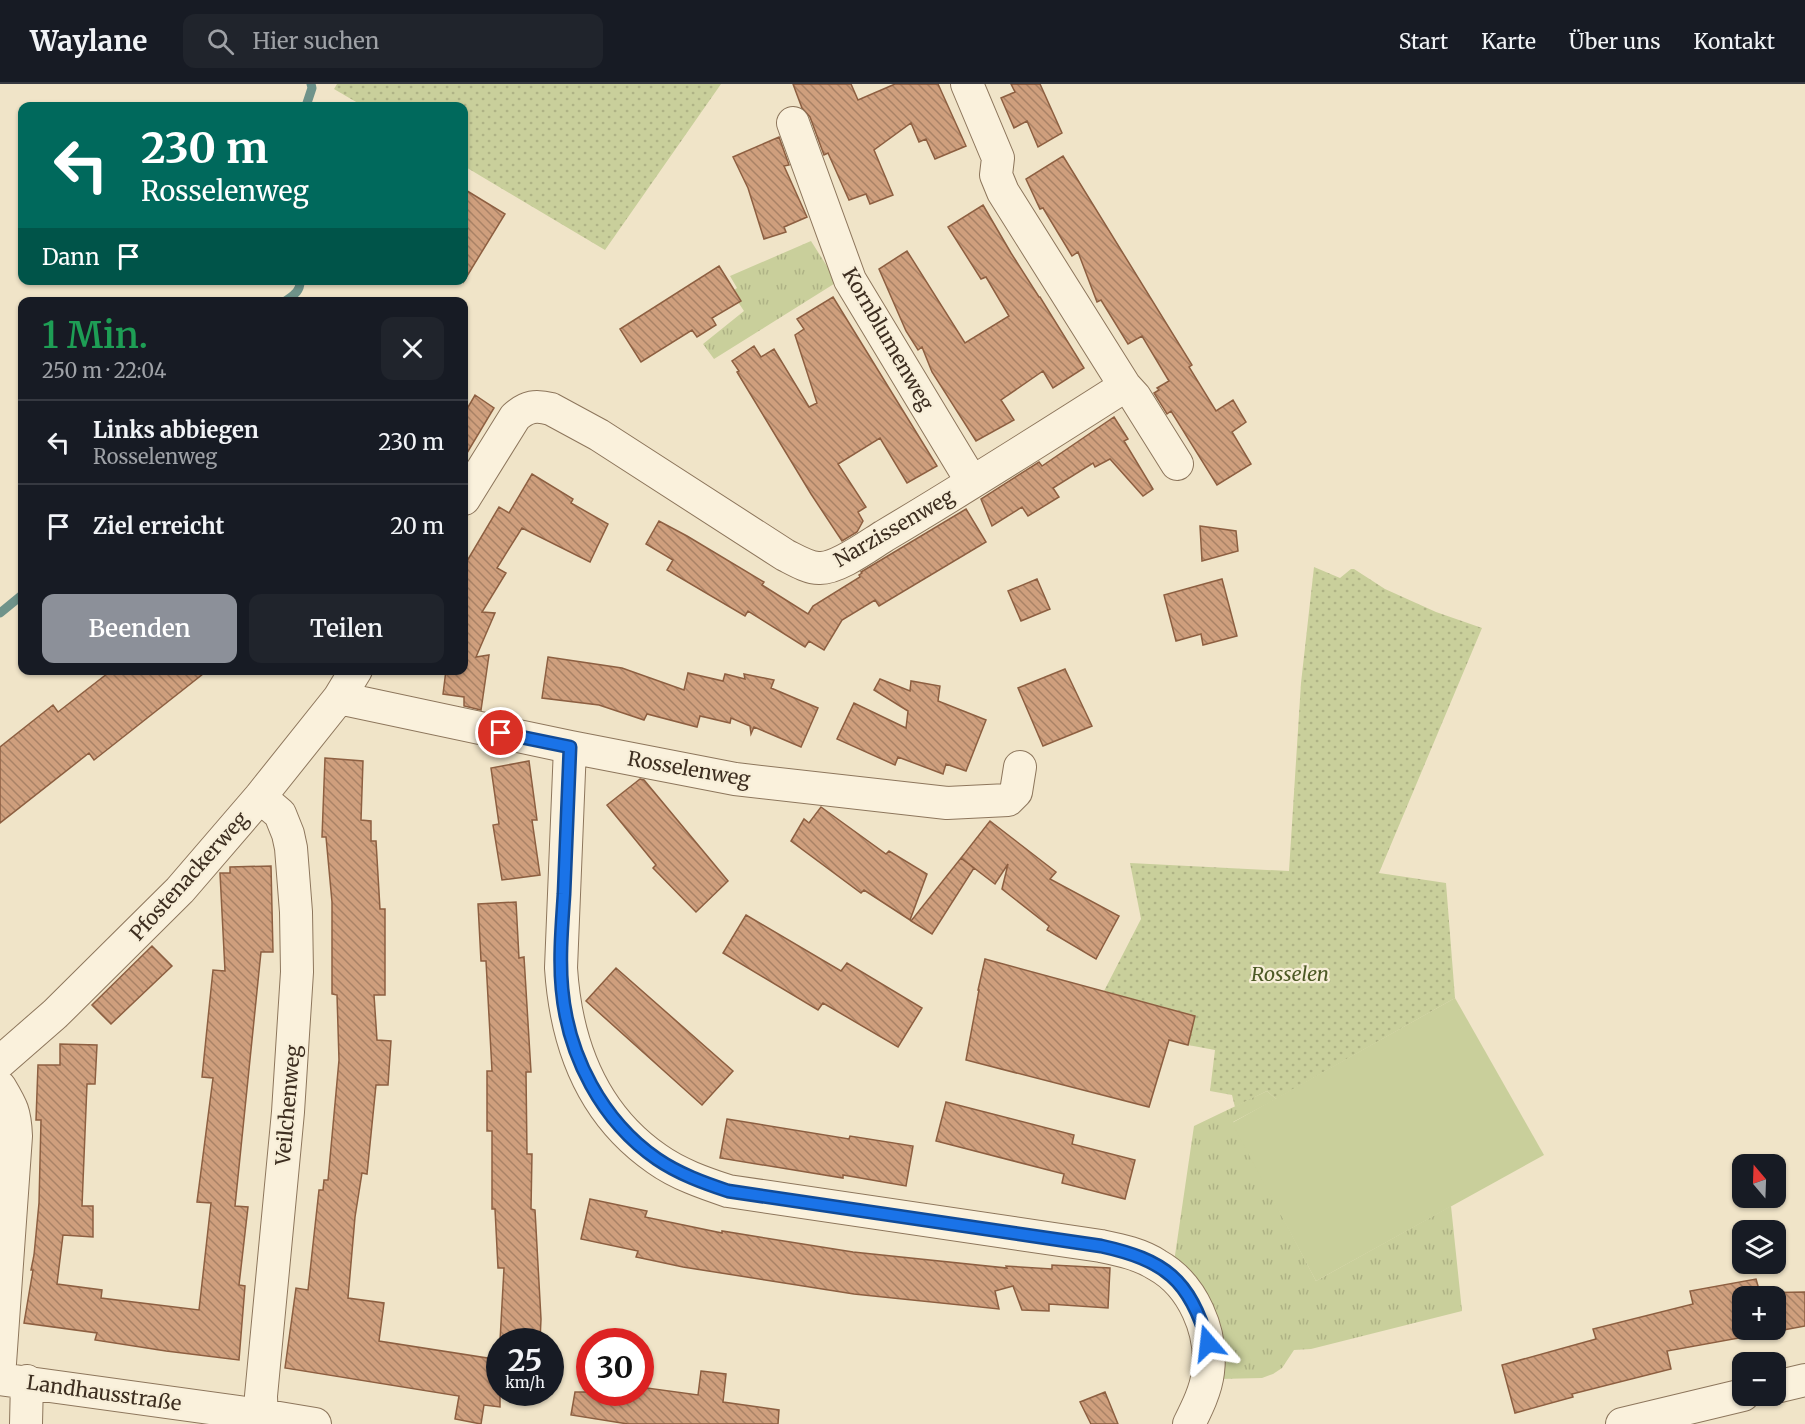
<!DOCTYPE html>
<html lang="de">
<head>
<meta charset="utf-8">
<style>
	body { margin:0; font-family:Merriweather,serif; background:#20242c; color:#f1f3f6; height:100vh; display:flex; flex-direction:column; font-size:22px; white-space:nowrap }
	* { box-sizing:border-box; margin:0 }
	p { font-size:20px; color:#9ea1a6 }
	.icon { flex:none; width:33px; height:33px; fill:none; stroke:currentColor; stroke-width:2; stroke-linecap:round; stroke-linejoin:round }
	.map { position:relative; flex:1; overflow:hidden }
	.drawer { position:absolute; left:18px; top:213px; width:450px; height:378px; display:flex; flex-direction:column; background:#171b24; border-radius:12px; box-shadow:0 2px 4px #0004 }
	.drawer>* { flex:none }
	.guide { position:absolute; left:18px; top:18px; width:450px; height:183px; border-radius:12px; box-shadow:0 2px 4px #0004; background:#00695c; color:#fff; overflow:hidden }
	.needle { width:39px; rotate:341deg }
	.controls { position:absolute; left:1732px; top:1070px; display:grid; gap:12px }
	.controls a { display:grid; place-items:center; width:54px; height:54px; border-radius:12px; background:#171b24; box-shadow:0 2px 4px #0004; font-size:30px }
	.speed { position:absolute; left:486px; top:1244px; display:flex; gap:12px; font-size:30px; font-weight:700; text-align:center }
	.speed>* { display:grid; place-content:center; width:78px; height:78px; border-radius:50%; background:#171b24; box-shadow:0 2px 4px #0004; line-height:1 }
	.speed small { font-size:15px; font-weight:400 }
	.speed .limit { border:9px solid #d22; background:#fff; color:#111 }
	.pin { position:absolute; display:grid; place-items:center; width:51px; height:51px; color:#fff; margin:-26px; border:3px solid #fff; border-radius:50%; box-shadow:0 2px 6px #0007 }
	.me { position:absolute; width:66px; margin:-33px; rotate:343deg; stroke-linejoin:round; filter:drop-shadow(0 0 4px #0008) }
	.turn { display:flex; align-items:center; gap:21px; height:126px; padding:0 24px; font-size:27px }
	.turn .icon { width:78px; height:78px; stroke-width:2.5 }
	.turn b { display:block; font-size:42px; line-height:51px }
	.then { display:flex; align-items:center; height:57px; padding:0 24px; background:#0003; gap:12px; font-size:22px }
	.round { display:grid; place-items:center; flex:none; width:63px; height:63px; border-radius:12px; background:#20242c }
	.summary { display:flex; align-items:center; justify-content:space-between; height:102px; padding:0 24px }
	h1 { font-size:36px; font-weight:600; line-height:45px; color:#1e9e55 }
	.action { display:flex; gap:12px; margin-top:auto; padding:12px 24px }
	.action a { flex:1; height:69px; border-radius:12px; background:#8c9099; color:#fff; font-size:24px; font-weight:600; line-height:69px; text-align:center }
	.action a+a { background:#20242c; color:#f1f3f6 }
	ul { padding:0; list-style:none }
	li { display:flex; align-items:center; gap:18px; height:84px; padding:0 24px; border-top:2px solid #363941 }
	li div { flex:1 }
	li b { display:block; font-size:22px }
	li em { font-style:normal }
	header { display:flex; align-items:center; gap:36px; box-sizing:border-box; height:84px; padding:0 30px; background:#171b24; border-bottom:2px solid #363941 }
	header strong { font-size:28px }
	nav { display:flex; gap:33px; margin-inline-start:auto; font-size:21px }
	.search { width:420px; height:54px; background:#20242c; display:flex; align-items:center; gap:15px; box-sizing:border-box; padding:0 21px; border-radius:12px; color:#9ea1a6; font-size:22px }
	.map>svg:first-child { display:block }
	.grass { fill:url(#grass-dots) }
	.park { fill:url(#park-tufts) }
	.pitch { fill:#c9cf9b }
	.lines { fill:none; stroke-linecap:round; stroke-linejoin:round }
	.stream { stroke:#6f938a; stroke-width:9 }
	.building { fill:url(#building-back-hatch); stroke:#8d5f41; stroke-width:1.5; fill-rule:evenodd }
	.minor-casing { stroke:#8d765c; stroke-width:34 }
	.minor { stroke:#faf1dc; stroke-width:32 }
	.route-casing { stroke:#114b97; stroke-width:15 }
	.route { stroke:#1a73e8; stroke-width:10 }
	.labels { text-anchor:middle; stroke-width:4.5; stroke-linejoin:round; paint-order:stroke }
	.street-label { font-size:20px; fill:#3d2e20; stroke:#f7eed8 }
	.park-label { font-size:20px; font-style:italic; fill:#4d5a26; stroke:#f7eed8 }
</style>
</head>
<body>
<header>
<strong>Waylane</strong>
<div class="search"><svg class="icon" aria-label="search" viewBox="0 0 24 24"><circle cx="10" cy="10" r="6"/><path d="M15 15l6 6"/></svg>Hier suchen</div>
<nav><a>Start</a><a>Karte</a><a>Über uns</a><a>Kontakt</a></nav>
</header>
<div class="map">
<svg width="1805" height="1340" viewBox="0 0 1805 1340">
	<defs>
		<pattern id="grass-dots" width="8" height="8" patternUnits="userSpaceOnUse" patternTransform="scale(1.5)"><rect width="8" height="8" fill="#c9cf9b"/><path d="M2 2h.1M6 6h.1" fill="none" stroke="#aeb285" stroke-width="1.8" stroke-linecap="round"/></pattern>
		<pattern id="park-tufts" width="24" height="20" patternUnits="userSpaceOnUse" patternTransform="scale(1.5)"><rect width="24" height="20" fill="#c9cf9b"/><path d="M3 7l-1-3M5 7V3M7 7l1-3M15 17l-1-3M17 17v-4M19 17l1-3" fill="none" stroke="#aeb285"/></pattern>
		<pattern id="building-back-hatch" width="6" height="6" patternUnits="userSpaceOnUse" patternTransform="scale(1.5)"><rect width="6" height="6" fill="#cf9f7d"/><path d="M-1 5l2 2M0 0l6 6M5-1l2 2" fill="none" stroke="#a98266"/></pattern>
	</defs>
	<rect width="100%" height="100%" fill="#f0e4c8"/>
	<path class="grass" d="M337,0H721L605,166L464,82V22H363L334,5Z
		M1314,483L1340,494L1351,485H1354L1385,505L1436,528L1482,544L1379,789L1446,799L1455,914L1276,1015L1267,1007L1235,1023L1232,1011L1210,1007L1215,966L1188,961L1195,932L1104,907L1141,835L1130,779L1289,787L1301,599Z"/>
	<path class="park" d="M811,157L837,198L714,275L703,260L744,227L738,218L741,216L734,206L737,204L730,192Z
		M1267,1007L1276,1015L1233,1038L1316,1197L1451,1122L1462,1227L1311,1265L1294,1266L1282,1284L1273,1290L1262,1294L1219,1295L1174,1178L1194,1042Z"/>
	<path class="pitch" d="M1455,914L1544,1071L1316,1197L1232,1039Z"/>
	<g class="lines">
		<path class="stream" d="M306,22L312,4L311,0
			M284,218C292,212 301,208 300,196
			M0,529L22,511"/>
	</g>
	<path class="building" d="M793,0H851L858,16L895,0H938L966,62L935,75L926,55L919,58L911,39L874,66L893,111L870,120L866,110L849,116L828,69L824,71L810,33L802,24Z
		M1011,0H1040L1062,49L1038,63L1027,37L1014,44L1001,14L1015,8Z
		M779,53L789,81L784,82L807,133L784,143L786,148L764,155L748,104L733,73Z
		M1063,72L1192,281L1189,283L1216,327L1233,316L1246,338L1232,348L1251,380L1217,401L1171,327L1167,330L1154,309L1159,306L1157,304L1169,297L1142,252L1128,260L1101,216L1097,218L1078,168L1072,172L1043,124L1040,125L1026,95Z
		M464,105L505,130L464,197Z
		M983,121L1011,169L1039,213H1040L1084,284L1053,304L1043,287L1001,316L1014,336L976,357L932,288L922,263L918,266L906,247L879,185L907,167L965,259L1009,232L986,193L981,195L948,143Z
		M719,182L741,217L712,234L716,241L697,253L692,246L641,278L620,245Z
		M833,213L937,382L907,399L880,354L838,380L866,423L858,428L863,437L857,448L842,457L811,410L737,288L739,287L732,277L754,262L761,273L774,265L809,323L817,319L795,251L804,245L797,235Z
		M475,311L494,324L464,374V330Z
		M1114,333L1128,355L1124,357L1153,405L1143,412L1110,375L1095,383L1093,379L1053,404L1059,413L1028,432L1022,423L992,442L981,415L1039,378L1042,382Z
		M532,390L573,415L571,419L608,440L590,478L522,444L497,484L506,489L482,528L495,529L476,573L489,571L481,626L464,622V613L443,610L446,586H464V482L499,423L509,429Z
		M966,425L986,458L879,522L875,516L842,536L824,566L809,557L805,563L748,527L745,532L667,486L673,476L646,460L659,437L687,452L764,498L762,501L808,530L813,522L860,493L859,491L862,489L861,488Z
		M1200,442L1236,447L1238,467L1202,477Z
		M1037,495L1050,525L1021,537L1008,507Z
		M1222,495L1237,552L1203,561L1201,550L1176,557L1164,511Z
		M548,573L622,584L684,606L688,589L723,597L725,590L745,595L744,590L774,596L771,604L818,624L801,663L754,643L751,650L750,642L731,634L730,639L700,632L697,643L647,630L644,636L599,621L542,614Z
		M1065,585L1092,642L1043,662L1018,604Z
		M112,586H208L94,676L89,669L0,739V663L53,621L58,628Z
		M880,595L910,607L911,597L940,602L938,617L986,636L966,687L946,680L943,690L898,673L895,681L837,655L854,619L906,644L908,627L874,606Z
		M325,674L363,677L361,736L371,737V757H376L380,825H385V911H374L377,956L391,957L388,1001H376L367,1090L362,1089L355,1133L348,1214L384,1219L379,1257L500,1276V1323L484,1321L481,1340L455,1335L459,1312L285,1284L296,1204L308,1206L319,1106H323L324,1096H328L339,976L337,911L332,910V818L326,753H322Z
		M529,677L537,736H532L540,791L502,796L493,741L499,740L491,684Z
		M640,695L644,696L728,797L696,828L653,784L656,781L607,721Z
		M821,723L886,770L889,767L927,790L910,836L864,806L861,809L791,757L804,735L809,739Z
		M990,737L1056,788L1050,795L1119,832L1096,875L1047,846L1049,842L1002,805L1008,780L995,800L961,774Z
		M961,774L974,784L932,850L911,837Z
		M271,782L273,868H261L235,1122L248,1123L239,1201L245,1202L239,1276L166,1267L95,1256L97,1249L24,1239L33,1186H31L34,1171L39,1119L41,1036H36L38,981H60V960L97,961L95,1000H87L82,1122H93V1153L63,1151L57,1200L102,1206L101,1214L199,1226L211,1119L197,1118L213,994L202,993L213,886L225,887L220,789H230V783Z
		M516,818L519,874L524,873L531,988H526L527,1070H532L531,1125L535,1126L541,1235L540,1257H500L504,1184H498L495,1125H492V1047H487V987H492L486,877H481L478,820Z
		M746,831L841,887L847,879L922,924L898,963L823,919L818,926L723,869Z
		M152,862L172,882L111,940L92,921Z
		M985,875L1195,932L1188,961L1169,956L1149,1023L966,976L979,906H978Z
		M616,884L733,987L702,1021L586,917Z
		M946,1018L1074,1051L1072,1060L1135,1076L1125,1115L1062,1099L1064,1090L936,1057Z
		M727,1035L849,1055L850,1052L913,1062L906,1102L843,1091V1094L720,1074Z
		M590,1115L647,1127L645,1133L722,1149V1147L853,1168L1007,1184L1006,1182L1052,1185V1181L1110,1184L1108,1224L1049,1220V1227L1022,1226L1013,1202L995,1207L999,1225L854,1210L683,1183L636,1173L638,1167L581,1155Z
		M1756,1195L1760,1209L1805,1208V1242L1667,1267L1671,1285L1572,1310L1573,1313L1515,1329L1502,1281L1596,1255L1593,1245L1693,1220L1690,1207ZM1743,1212H1776V1245H1743Z
		M701,1287L726,1290L723,1318L779,1326L778,1340H628L571,1331L575,1308H640V1303L698,1311Z
		M1105,1308L1118,1340H1091L1080,1318Z"/>
	<g class="lines">
		<g class="minor-casing">
			<path id="minor" d="M967,0L998,74L996,91L1003,108L1125,302L1135,313L1177,380
				M793,39L850,196L972,398
				M464,415L515,333C527,322 536,321 551,325L599,351L785,471C795,476 808,484 819,484C837,485 868,462 884,452C965,404 1045,353 1125,302
				M339,614L570,663L735,695L947,719L1008,716L1016,708L1020,683
				M570,663L561,884C566,960 592,1030 657,1075C678,1090 704,1099 728,1107L1101,1162C1120,1166 1140,1170 1157,1181C1193,1201 1213,1248 1208,1288C1206,1306 1197,1324 1189,1340
				M260,713L280,730L288,750L291,764L296,828L297,888L288,1028L261,1312L262,1340
				M0,978L55,930L180,806L260,713L339,614L356,586
				M0,1003C12,1023 15,1028 16,1052L0,1279
				M0,1295L261,1331L315,1340
				M1776,1303L1805,1296
				M26,1340L27,1297
				M1622,1340L1743,1311"/>
		</g>
		<use href="#minor" class="minor"/>
	</g>
	<g class="lines">
		<g class="route-casing">
			<path id="route" d="M501,649L570,663C568,712 566,761 564,810C562,841 559,874 562,905C568,972 602,1037 657,1075C679,1090 704,1099 728,1107L1101,1162C1164,1176 1190,1195 1208,1259"/>
		</g>
		<use href="#route" class="route"/>
	</g>
	<g class="labels">
		<g class="street-label">
			<text transform="translate(888 255) rotate(60)" y="7">Kornblumenweg</text>
			<text transform="translate(894 444) rotate(-30)" y="7">Narzissenweg</text>
			<text transform="translate(689 685) rotate(10)" y="7">Rosselenweg</text>
			<text transform="translate(189 792) rotate(-48)" y="7">Pfostenackerweg</text>
			<text transform="translate(288 1021) rotate(-85)" y="7">Veilchenweg</text>
			<text transform="translate(104 1309) rotate(8)" y="7">Landhausstraße</text>
		</g>
		<g class="park-label">
			<text x="1290" y="897">Rosselen</text>
		</g>
	</g>
</svg>
<div class="controls">
<a><svg class="needle" viewBox="-14 -14 28 28"><path d="M0-13l5 13h-10z" fill="#e53935"/><path d="M0 13l5-13h-10z" fill="#9ea1a6"/></svg></a>
<a><svg class="icon" aria-label="layers" viewBox="0 0 24 24"><path d="M12 4l9 5-9 5-9-5zM3 14l9 5 9-5"/></svg></a>
<a>+</a>
<a>−</a>
</div>
<div class="speed"><div>25<small>km/h</small></div><div class="limit">30</div></div>
<div class="pin" style="left:501px;top:649px;background:#d93025"><svg class="icon" aria-label="arrive" viewBox="0 0 24 24"><path d="M6 21V4h12l-3 4 3 4H6"/></svg></div>
<svg class="me" style="left:1208px;top:1259px" viewBox="-20 -20 40 40"><path d="M0-17L14 15 0 8-14 15z" fill="#1a73e8" stroke="#fff" stroke-width="4"/></svg>
<div class="guide">
<div class="turn"><svg class="icon" aria-label="left" viewBox="0 0 24 24"><path d="M17 20v-9H6M10 6l-5 5 5 5"/></svg><div><b>230 m</b>Rosselenweg</div></div>
<div class="then">Dann<svg class="icon" aria-label="arrive" viewBox="0 0 24 24"><path d="M6 21V4h12l-3 4 3 4H6"/></svg></div>
</div>
<section class="drawer">
<div class="summary"><div><h1>1 Min.</h1><p>250 m · 22:04</p></div><a class="round"><svg class="icon" aria-label="close" viewBox="0 0 24 24"><path d="M6 6l12 12M18 6L6 18"/></svg></a></div>
<ul>
<li><svg class="icon" aria-label="left" viewBox="0 0 24 24"><path d="M17 20v-9H6M10 6l-5 5 5 5"/></svg><div><b>Links abbiegen</b><p>Rosselenweg</p></div><em>230 m</em></li>
<li><svg class="icon" aria-label="arrive" viewBox="0 0 24 24"><path d="M6 21V4h12l-3 4 3 4H6"/></svg><div><b>Ziel erreicht</b></div><em>20 m</em></li>
</ul>
<div class="action"><a>Beenden</a><a>Teilen</a></div>
</section>
</div>
</body>
</html>
